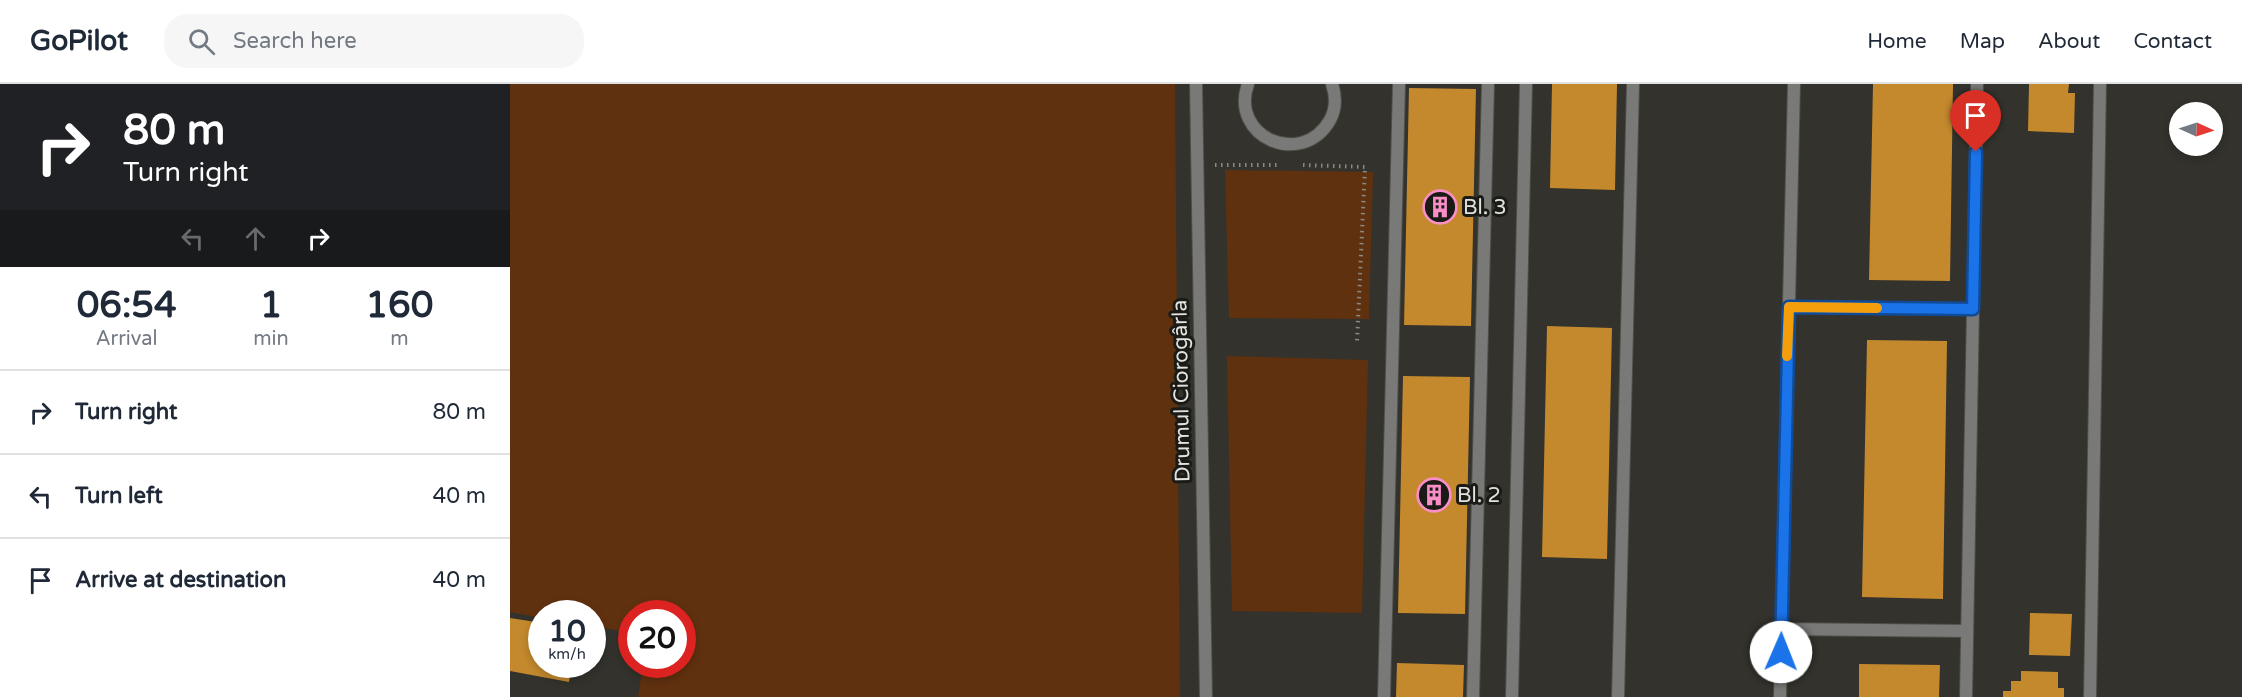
<!DOCTYPE html>
<html lang="en">
<head>
<meta charset="utf-8">
<style>
	body { margin:0; font-family:"Varela Round",sans-serif; background:#f6f6f7; color:#1f2937; height:100vh; display:flex; flex-direction:column; font-size:22px; white-space:nowrap }
	* { box-sizing:border-box; margin:0 }
	p { font-size:20px; color:#747a83 }
	.icon { flex:none; width:33px; height:33px; fill:none; stroke:currentColor; stroke-width:2; stroke-linecap:round; stroke-linejoin:round }
	.map { position:relative; flex:1; overflow:hidden }
	.details { display:flex; flex-direction:column; background:#fff; width:510px }
	.details>* { flex:none }
	.banner { background:#202124; color:#fff; overflow:hidden }
	.needle { width:39px; rotate:93deg }
	.buttons { position:absolute; left:1659px; top:18px; display:grid; gap:12px }
	.buttons a { display:grid; place-items:center; width:54px; height:54px; border-radius:50%; background:#fff; box-shadow:0 3px 9px #0003; font-size:30px }
	.speed { position:absolute; left:18px; top:516px; display:flex; gap:12px; font-size:30px; font-weight:700; text-align:center }
	.speed>* { display:grid; place-content:center; width:78px; height:78px; border-radius:50%; background:#fff; box-shadow:0 3px 9px #0003; line-height:1 }
	.speed small { font-size:15px; font-weight:400 }
	.speed .limit { border:9px solid #d22; background:#fff; color:#111 }
	.pin { position:absolute; display:grid; place-items:center; width:51px; height:51px; color:#fff; margin:-62px -26px; border-radius:50% 50% 50% 0; rotate:-45deg; box-shadow:0 0 6px #0007 }
	.pin .icon { rotate:45deg }
	.me { position:absolute; width:66px; margin:-33px; rotate:1deg; stroke-linejoin:round; filter:drop-shadow(0 0 4px #0008) }
	.turn { display:flex; align-items:center; gap:21px; height:126px; padding:0 24px; font-size:27px }
	.turn .icon { width:78px; height:78px; stroke-width:2.5 }
	.turn b { display:block; font-size:42px; line-height:51px }
	.lanes { display:flex; align-items:center; height:57px; padding:0 24px; background:#0003; justify-content:center; gap:30px; direction:ltr }
	.lanes .off { opacity:.35 }
	.eta { display:flex; justify-content:space-evenly; align-items:center; height:102px; text-align:center }
	.eta b { font-size:36px; font-weight:700; line-height:42px }
	ul { padding:0; list-style:none }
	li { display:flex; align-items:center; gap:18px; height:84px; padding:0 24px; border-top:2px solid #e0e1e3 }
	li div { flex:1 }
	li b { display:block; font-size:22px }
	li em { font-style:normal }
	header { display:flex; align-items:center; gap:36px; box-sizing:border-box; height:84px; padding:0 30px; background:#fff; border-bottom:2px solid #e0e1e3 }
	header strong { font-size:28px }
	nav { display:flex; gap:33px; margin-inline-start:auto; font-size:21px }
	.search { width:420px; height:54px; background:#f6f6f7; display:flex; align-items:center; gap:15px; box-sizing:border-box; padding:0 21px; border-radius:24px; color:#747a83; font-size:22px }
	main { display:flex; flex:1; min-height:0 }
	.map>svg:first-child { display:block }
	.green { fill:#60310f }
	.building { fill:#c4892d }
	.lines { fill:none; stroke-linecap:round; stroke-linejoin:round }
	.lane-casing { stroke:#4f4e48; stroke-width:14 }
	.street-casing { stroke:#4f4e48; stroke-width:14 }
	.path { stroke:#8a8984; stroke-width:4; stroke-dasharray:1.5 4.5; stroke-linecap:butt }
	.lane { stroke:#797a77; stroke-width:12 }
	.street { stroke:#797a77; stroke-width:12 }
	.route-casing { stroke:#114b97; stroke-width:15 }
	.route { stroke:#1a73e8; stroke-width:10 }
	.slow { stroke:#f59e0b; stroke-width:10 }
	.labels { text-anchor:middle; stroke-width:6; stroke-linejoin:round; paint-order:stroke }
	.poi-label { font-size:21px; fill:#e2e1dd; stroke:#1a1a17; text-anchor:start }
	.street-label { font-size:21px; fill:#e2e1dd; stroke:#1a1a17 }
</style>
</head>
<body>
<header>
<strong>GoPilot</strong>
<div class="search"><svg class="icon" aria-label="search" viewBox="0 0 24 24"><circle cx="10" cy="10" r="6"/><path d="M15 15l6 6"/></svg>Search here</div>
<nav><a>Home</a><a>Map</a><a>About</a><a>Contact</a></nav>
</header>
<main>
<section class="details">
<div class="banner">
<div class="turn"><svg class="icon" aria-label="right" viewBox="0 0 24 24"><path d="M7 20v-9h11M14 6l5 5-5 5"/></svg><div><b>80 m</b>Turn right</div></div>
<div class="lanes"><svg class="icon off" aria-label="left" viewBox="0 0 24 24"><path d="M17 20v-9H6M10 6l-5 5 5 5"/></svg><svg class="icon off" aria-label="ahead" viewBox="0 0 24 24"><path d="M12 20V5M6 11l6-6 6 6"/></svg><svg class="icon" aria-label="right" viewBox="0 0 24 24"><path d="M7 20v-9h11M14 6l5 5-5 5"/></svg></div>
</div>
<div class="eta">
<div><b>06:54</b><p>Arrival</p></div>
<div><b>1</b><p>min</p></div>
<div><b>160</b><p>m</p></div>
</div>
<ul>
<li><svg class="icon" aria-label="right" viewBox="0 0 24 24"><path d="M7 20v-9h11M14 6l5 5-5 5"/></svg><div><b>Turn right</b></div><em>80 m</em></li>
<li><svg class="icon" aria-label="left" viewBox="0 0 24 24"><path d="M17 20v-9H6M10 6l-5 5 5 5"/></svg><div><b>Turn left</b></div><em>40 m</em></li>
<li><svg class="icon" aria-label="arrive" viewBox="0 0 24 24"><path d="M6 21V4h12l-3 4 3 4H6"/></svg><div><b>Arrive at destination</b></div><em>40 m</em></li>
</ul>
</section>
<div class="map">
<svg width="1732" height="613" viewBox="0 0 1732 613">
	<rect width="100%" height="100%" fill="#33322c"/>
	<path class="green" d="M0,0H665L670,613H128L133,581L172,580V530H122L121,549L83,542L82,530H32L31,534L0,528Z
		M715,86L863,88L859,235L719,234Z
		M717,272L858,276L852,529L722,527Z"/>
	<path class="building" d="M1042,0H1107L1105,106L1040,104Z
		M1363,0H1443L1440,197L1359,196Z
		M1519,0H1559L1558,9H1565L1564,49L1518,47Z
		M899,4L966,5L961,242L894,241Z
		M1037,242L1102,244L1097,475L1032,473Z
		M1357,256L1437,257L1433,515L1352,513Z
		M893,292L960,293L955,530L888,529Z
		M1520,529L1562,530L1560,572L1519,571Z
		M0,534L32,539V580H62L59,598L0,587Z
		M887,579L954,581L953,613H886Z
		M1349,580L1430,581L1429,613H1349Z
		M1511,587L1548,588V604H1554V613H1493V607H1501V597H1511Z"/>
	<g class="lines">
		<g class="lane-casing">
			<path id="lane" d="M738,0C719,53 792,85 820,36C826,25 826,12 822,0
				M1279,223L1463,225
				M1272,545L1457,547
				M874,613L889,0
				M963,613L978,0
				M1002,613L1016,0
				M1108,613L1123,0
				M1270,613L1284,0
				M1456,613L1467,0
				M1580,613L1590,0"/>
		</g>
		<g class="street-casing">
			<path id="street" d="M686,0L696,613"/>
		</g>
		<path class="path" d="M705,81H770
			M793,81L855,83L847,258"/>
		<use href="#lane" class="lane"/>
		<use href="#street" class="street"/>
	</g>
	<g class="lines">
		<g class="route-casing">
			<path id="route" d="M1271,568L1279,223L1463,225L1466,68"/>
		</g>
		<use href="#route" class="route"/>
		<path class="slow" d="M1277,272L1279,223L1367,224"/>
	</g>
	<defs>
		<g id="building-ring" transform="scale(1.725)"><circle r="9.5" fill="#1a1a17" stroke="#fa8fc7" stroke-width="1.5"/><path d="M-4-6H4V6H1V3H-1V6H-4ZM-2.5-4.3h1.7v1.8h-1.7ZM.8-4.3h1.7v1.8H.8ZM-2.5-1h1.7V.8h-1.7ZM.8-1h1.7V.8H.8Z" fill="#fa8fc7"/></g>
	</defs>
	<g fill-rule="evenodd">
		<use href="#building-ring" x="930" y="123"/>
		<use href="#building-ring" x="924" y="411"/>
	</g>
	<g class="labels">
		<g class="poi-label">
			<text x="953" y="130">Bl. 3</text>
			<text x="947" y="418">Bl. 2</text>
		</g>
		<g class="street-label">
			<text transform="translate(671 307) rotate(-91)" y="7">Drumul Ciorogârla</text>
		</g>
	</g>
</svg>
<div class="buttons">
<a><svg class="needle" viewBox="-14 -14 28 28"><path d="M0-13l5 13h-10z" fill="#e53935"/><path d="M0 13l5-13h-10z" fill="#747a83"/></svg></a>
</div>
<div class="speed"><div>10<small>km/h</small></div><div class="limit">20</div></div>
<div class="pin" style="left:1466px;top:68px;background:#d93025"><svg class="icon" aria-label="arrive" viewBox="0 0 24 24"><path d="M6 21V4h12l-3 4 3 4H6"/></svg></div>
<svg class="me" style="left:1271px;top:568px" viewBox="-20 -20 40 40"><circle r="19" fill="#fff"/><path d="M0-13L10 11 0 6-10 11z" fill="#1a73e8"/></svg>
</div>
</main>
</body>
</html>
